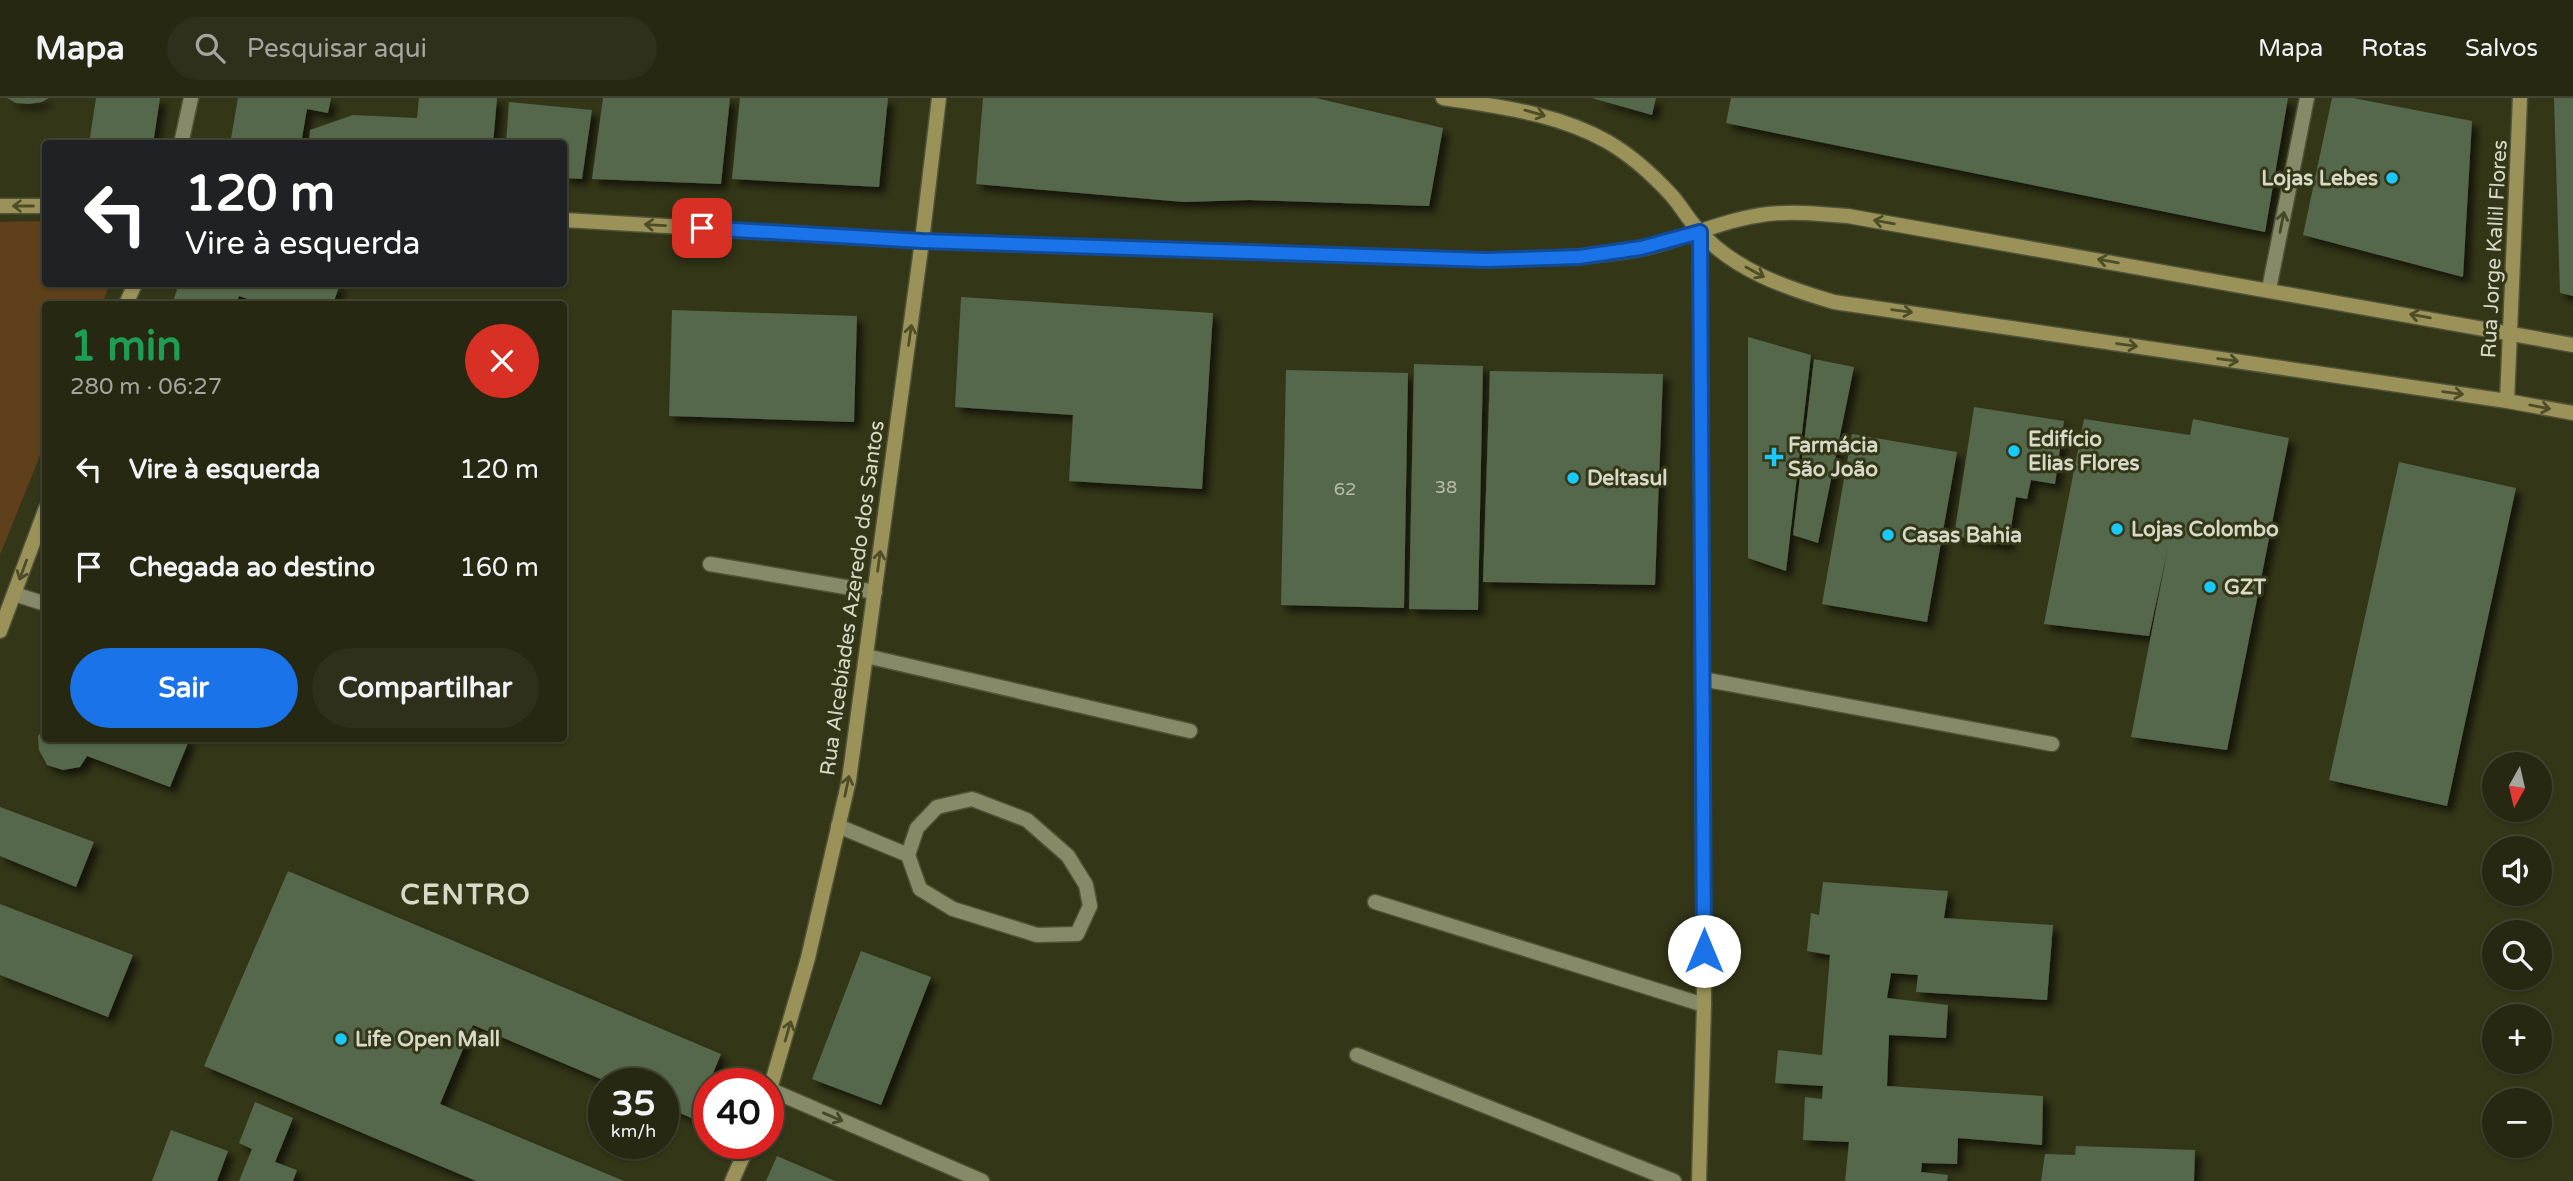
<!DOCTYPE html>
<html lang="pt">
<head>
<meta charset="utf-8">
<style>
	body { margin:0; font-family:"Varela Round",sans-serif; background:#2f301b; color:#f1f3f6; height:100vh; display:flex; flex-direction:column; font-size:26px; white-space:nowrap }
	* { box-sizing:border-box; margin:0 }
	p { font-size:23px; color:#a4a69f }
	.icon { flex:none; width:38px; height:38px; fill:none; stroke:currentColor; stroke-width:2; stroke-linecap:round; stroke-linejoin:round }
	.map { position:relative; flex:1; overflow:hidden }
	.side { position:absolute; left:42px; top:203px; width:525px; height:441px; display:flex; flex-direction:column; background:#272812; border-radius:7px; box-shadow:0 2px 5px #0004,0 0 0 2px #434432 }
	.side>* { flex:none }
	.banner { position:absolute; left:42px; top:42px; width:525px; height:147px; border-radius:7px; box-shadow:0 2px 5px #0004,0 0 0 2px #434432; background:#202124; color:#fff; overflow:hidden }
	.needle { width:46px; rotate:188deg }
	.tools { position:absolute; left:2482px; top:654px; display:grid; gap:14px }
	.tools a { display:grid; place-items:center; width:70px; height:70px; border-radius:50%; background:#272812; box-shadow:0 2px 5px #0004,0 0 0 2px #434432; font-size:35px }
	.speed { position:absolute; left:588px; top:970px; display:flex; gap:14px; font-size:35px; font-weight:700; text-align:center }
	.speed>* { display:grid; place-content:center; width:91px; height:91px; border-radius:50%; background:#272812; box-shadow:0 2px 5px #0004,0 0 0 2px #434432; line-height:1 }
	.speed small { font-size:18px; font-weight:400 }
	.speed .limit { border:10px solid #d22; background:#fff; color:#111 }
	.pin { position:absolute; display:grid; place-items:center; width:60px; height:60px; color:#fff; margin:-30px; border-radius:14px; box-shadow:0 4px 10px #0006 }
	.me { position:absolute; width:77px; margin:-38px; rotate:0deg; stroke-linejoin:round; filter:drop-shadow(0 0 5px #0008) }
	.turn { display:flex; align-items:center; gap:24px; height:147px; padding:0 28px; font-size:32px }
	.turn .icon { width:91px; height:91px; stroke-width:2.5 }
	.turn b { display:block; font-size:49px; line-height:60px }
	.round { display:grid; place-items:center; flex:none; width:74px; height:74px; border-radius:37px; background:#2f301b }
	.headline { display:flex; align-items:center; justify-content:space-between; height:119px; padding:0 28px }
	h1 { font-size:42px; font-weight:700; line-height:52px; color:#1e9e55 }
	.button { display:flex; gap:14px; margin-top:auto; padding:14px 28px }
	.button a { flex:1; height:80px; border-radius:42px; background:#1a73e8; color:#fff; font-size:28px; font-weight:700; line-height:80px; text-align:center }
	.button a+a { background:#2f301b; color:#f1f3f6 }
	ul { padding:0; list-style:none }
	li { display:flex; align-items:center; gap:21px; height:98px; padding:0 28px }
	li div { flex:1 }
	li b { display:block; font-size:26px }
	li em { font-style:normal }
	header { display:flex; align-items:center; gap:42px; box-sizing:border-box; height:98px; padding:0 35px; background:#272812; border-bottom:2px solid #434432 }
	header strong { font-size:33px }
	nav { display:flex; gap:38px; margin-inline-start:auto; font-size:24px }
	.search { width:490px; height:63px; background:#2f301b; display:flex; align-items:center; gap:18px; box-sizing:border-box; padding:0 24px; border-radius:38px; color:#a4a69f; font-size:26px }
	.map>svg:first-child { display:block }
	.green { fill:#60401b }
	.building { fill:#55674b; filter:url(#shadow) }
	.lines { fill:none; stroke-linecap:round; stroke-linejoin:round }
	.lane-casing { stroke:#515339; stroke-width:17 }
	.street-casing { stroke:#515339; stroke-width:17 }
	.secondary-casing { stroke:#515339; stroke-width:17 }
	.lane { stroke:#878a69; stroke-width:14 }
	.street { stroke:#878a69; stroke-width:14 }
	.secondary { stroke:#9a9259; stroke-width:14 }
	.oneway { stroke:#4e4d28 }
	.oneway2 { stroke:#454728 }
	.route-casing { stroke:#114b97; stroke-width:18 }
	.route { stroke:#1a73e8; stroke-width:12 }
	.poi-dot { fill:#17cafb; stroke:#343618; stroke-width:2.5 }
	.labels { text-anchor:middle; stroke-width:6; stroke-linejoin:round; paint-order:stroke }
	.number-label { font-size:18px; fill:#b7bda9 }
	.poi-label { font-size:21px; font-weight:bold; fill:#d8dac8; stroke:#343618; text-anchor:start }
	.street-label { font-size:21px; fill:#d8dac8; stroke:#343618 }
	.district-label { font-size:28px; font-weight:bold; letter-spacing:2px; fill:#d8dac8; stroke:#343618 }
</style>
</head>
<body>
<header>
<strong>Mapa</strong>
<div class="search"><svg class="icon" aria-label="search" viewBox="0 0 24 24"><circle cx="10" cy="10" r="6"/><path d="M15 15l6 6"/></svg>Pesquisar aqui</div>
<nav><a>Mapa</a><a>Rotas</a><a>Salvos</a></nav>
</header>
<div class="map">
<svg width="2573" height="1083" viewBox="0 0 2573 1083">
	<defs>
		<filter id="shadow"><feDropShadow dx="6" dy="6" stdDeviation="3.5" flood-color="#0009"/></filter>
	</defs>
	<rect width="100%" height="100%" fill="#343618"/>
	<path class="green" d="M45,123L46,186H110L102,206H46L45,345L0,457V124Z"/>
	<path class="building" d="M7,0H49L42,4L29,6L16,5Z
		M96,0H160L153,46H89Z
		M238,0H331L328,15L307,11L301,46H230Z
		M419,0H497L493,46H309L310,32L353,17L417,20Z
		M603,0H730L721,86L592,81Z
		M740,0H888L879,89L732,81Z
		M983,0H1316L1443,30L1429,108L1249,102L1184,104L976,86Z
		M1592,0H1656L1652,17Z
		M1731,0H2288L2265,134L1726,25Z
		M2332,0H2353L2472,23L2463,179L2303,137Z
		M2554,0H2573V198L2560,195Z
		M509,4L592,12L582,81L564,80V46H506Z
		M179,186H340L333,206H249L251,202L239,198L236,206H172Z
		M961,199L1213,215L1202,391L1069,383L1073,317L955,309Z
		M672,212L857,218L854,324L669,318Z
		M1748,239L1811,257L1786,473L1748,460Z
		M1814,261L1854,269L1818,445L1793,437Z
		M1414,266L1483,268L1478,512L1409,511Z
		M1286,272L1408,275L1404,510L1281,507Z
		M1490,273L1663,276L1655,487L1483,484Z
		M1974,309L2064,323L2055,386L2031,382L2027,401L2016,399L2008,447L1954,438Z
		M2084,321L2190,337L2193,321L2289,340L2227,652L2131,639L2168,450L2149,538L2044,526Z
		M1852,336L1957,354L1927,524L1822,506Z
		M2399,364L2516,390L2447,708L2329,682Z
		M46,628V640H190L170,689L87,658L80,669L63,672L47,667L39,652L38,638Z
		M0,709L94,744L76,789L0,758Z
		M288,773L721,956L694,1021L663,1008V985H610L473,927L440,1006L624,1083H476L204,968Z
		M1823,784L1948,793L1944,820L2053,827L2047,902L1916,894L1918,877L1891,875L1887,900L1948,907L1946,940L1889,937L1887,988L2043,998L2042,1047L1958,1040L1957,1066L1922,1065L1921,1074L1948,1077L1947,1083H1845L1849,1044L1803,1042L1805,999L1822,1001L1823,988L1775,985L1778,952L1822,957L1830,857L1807,853L1811,815L1819,817Z
		M0,806L133,857L108,919L0,877Z
		M861,853L931,879L881,1007L812,981Z
		M255,1004L293,1020L275,1064L297,1072L293,1083H239L252,1051L239,1045Z
		M171,1032L228,1053L217,1083H152Z
		M2076,1048L2195,1052L2194,1083H2041L2045,1056L2075,1057Z
		M777,1058L835,1083H766Z"/>
	<g class="lines">
		<g class="lane-casing">
			<path id="lane" d="M2269,191L2307,0
				M710,466L875,494
				M14,496L46,506
				M866,558L1190,633
				M1702,581L2052,646
				M838,728L908,757L920,791L953,811L1037,837L1077,836L1090,808L1086,787L1068,758L1027,722L972,701L937,709L917,730L908,757
				M1375,804L1704,907
				M1357,957L1674,1083"/>
		</g>
		<g class="street-casing">
			<path id="street" d="M181,46L191,0
				M771,992L982,1083"/>
		</g>
		<g class="secondary-casing">
			<path id="secondary" d="M1443,0C1500,9 1557,15 1608,44C1632,58 1654,78 1673,99C1682,110 1689,122 1699,133C1734,172 1786,190 1834,204L2507,303L2573,315
				M0,108H46
				M564,122L922,143L1486,162C1538,160 1589,161 1640,151C1683,142 1724,121 1768,116C1795,113 1822,116 1848,118L2573,247
				M126,206L135,186
				M2507,303L2520,0
				M0,533L46,410
				M768,998L808,860L849,682L922,143L939,0
				M732,1083L749,1045
				M1699,1083L1704,907L1700,134"/>
		</g>
		<use href="#lane" class="lane"/>
		<use href="#street" class="street"/>
		<use href="#secondary" class="secondary"/>
	</g>
	<defs><path id="oneway-shaft" d="M-6 0H5M1.5-3L5.5 0L1.5 3" fill="none" stroke-width="1.6" stroke-linecap="round" stroke-linejoin="round" transform="scale(1.75)"/></defs>
	<g class="oneway">
		<use href="#oneway-shaft" transform="translate(1535 15) rotate(16)"/>
		<use href="#oneway-shaft" transform="translate(23 108) rotate(180)"/>
		<use href="#oneway-shaft" transform="translate(1884 124) rotate(-170)"/>
		<use href="#oneway-shaft" transform="translate(655 127) rotate(-177)"/>
		<use href="#oneway-shaft" transform="translate(2108 163) rotate(-170)"/>
		<use href="#oneway-shaft" transform="translate(1755 174) rotate(29)"/>
		<use href="#oneway-shaft" transform="translate(1902 213) rotate(8)"/>
		<use href="#oneway-shaft" transform="translate(2420 218) rotate(-170)"/>
		<use href="#oneway-shaft" transform="translate(910 237) rotate(-82)"/>
		<use href="#oneway-shaft" transform="translate(2127 247) rotate(8)"/>
		<use href="#oneway-shaft" transform="translate(2228 262) rotate(8)"/>
		<use href="#oneway-shaft" transform="translate(2453 295) rotate(8)"/>
		<use href="#oneway-shaft" transform="translate(2540 309) rotate(11)"/>
		<use href="#oneway-shaft" transform="translate(879 463) rotate(-82)"/>
		<use href="#oneway-shaft" transform="translate(23 472) rotate(110)"/>
		<use href="#oneway-shaft" transform="translate(847 688) rotate(-78)"/>
		<use href="#oneway-shaft" transform="translate(788 933) rotate(-74)"/>
	</g>
	<g class="oneway2">
		<use href="#oneway-shaft" transform="translate(2282 124) rotate(-79)"/>
		<use href="#oneway-shaft" transform="translate(833 1019) rotate(23)"/>
	</g>
	<g class="lines">
		<g class="route-casing">
			<path id="route" d="M702,130L922,143L1486,162L1579,159L1641,150L1700,134L1704,853"/>
		</g>
		<use href="#route" class="route"/>
	</g>
	<g class="poi-dot">
		<circle cx="2392" cy="80" r="7"/>
		<circle cx="2014" cy="353" r="7"/>
		<path d="M1770.5 348.5h7v7h7v7h-7v7h-7v-7h-7v-7h7z"/>
		<circle cx="1573" cy="380" r="7"/>
		<circle cx="2117" cy="431" r="7"/>
		<circle cx="1888" cy="437" r="7"/>
		<circle cx="2210" cy="489" r="7"/>
		<circle cx="341" cy="941" r="7"/>
	</g>
	<g class="labels">
		<g class="number-label">
			<text x="1446" y="395">38</text>
			<text x="1345" y="397">62</text>
		</g>
		<g class="poi-label">
			<text x="2378" y="87" text-anchor="end">Lojas Lebes</text>
			<text x="2028" y="348">Edifício<tspan x="2028" dy="24">Elias Flores</tspan></text>
			<text x="1788" y="354">Farmácia<tspan x="1788" dy="24">São João</tspan></text>
			<text x="1587" y="387">Deltasul</text>
			<text x="2131" y="438">Lojas Colombo</text>
			<text x="1902" y="444">Casas Bahia</text>
			<text x="2224" y="496">GZT</text>
			<text x="355" y="948">Life Open Mall</text>
		</g>
		<g class="street-label">
			<text transform="translate(2494 151) rotate(-87)" y="7">Rua Jorge Kallil Flores</text>
			<text transform="translate(852 500) rotate(-82)" y="7">Rua Alcebíades Azeredo dos Santos</text>
		</g>
		<g class="district-label">
			<text x="466" y="806">CENTRO</text>
		</g>
	</g>
</svg>
<div class="tools">
<a><svg class="needle" viewBox="-14 -14 28 28"><path d="M0-13l5 13h-10z" fill="#e53935"/><path d="M0 13l5-13h-10z" fill="#a4a69f"/></svg></a>
<a><svg class="icon" aria-label="sound" viewBox="0 0 24 24"><path d="M4 9h4l5-4v14l-5-4H4zM17 9q2 3 0 6"/></svg></a>
<a><svg class="icon" aria-label="search" viewBox="0 0 24 24"><circle cx="10" cy="10" r="6"/><path d="M15 15l6 6"/></svg></a>
<a>+</a>
<a>−</a>
</div>
<div class="speed"><div>35<small>km/h</small></div><div class="limit">40</div></div>
<div class="pin" style="left:702px;top:130px;background:#d93025"><svg class="icon" aria-label="arrive" viewBox="0 0 24 24"><path d="M6 21V4h12l-3 4 3 4H6"/></svg></div>
<svg class="me" style="left:1704px;top:853px" viewBox="-20 -20 40 40"><circle r="19" fill="#fff"/><path d="M0-13L10 11 0 6-10 11z" fill="#1a73e8"/></svg>
<div class="banner">
<div class="turn"><svg class="icon" aria-label="left" viewBox="0 0 24 24"><path d="M17 20v-9H6M10 6l-5 5 5 5"/></svg><div><b>120 m</b>Vire à esquerda</div></div>
</div>
<section class="side">
<div class="headline"><div><h1>1 min</h1><p>280 m · 06:27</p></div><a class="round" style="background:#d93025;color:#fff"><svg class="icon" aria-label="close" viewBox="0 0 24 24"><path d="M6 6l12 12M18 6L6 18"/></svg></a></div>
<ul>
<li><svg class="icon" aria-label="left" viewBox="0 0 24 24"><path d="M17 20v-9H6M10 6l-5 5 5 5"/></svg><div><b>Vire à esquerda</b></div><em>120 m</em></li>
<li><svg class="icon" aria-label="arrive" viewBox="0 0 24 24"><path d="M6 21V4h12l-3 4 3 4H6"/></svg><div><b>Chegada ao destino</b></div><em>160 m</em></li>
</ul>
<div class="button"><a>Sair</a><a>Compartilhar</a></div>
</section>
</div>
</body>
</html>
